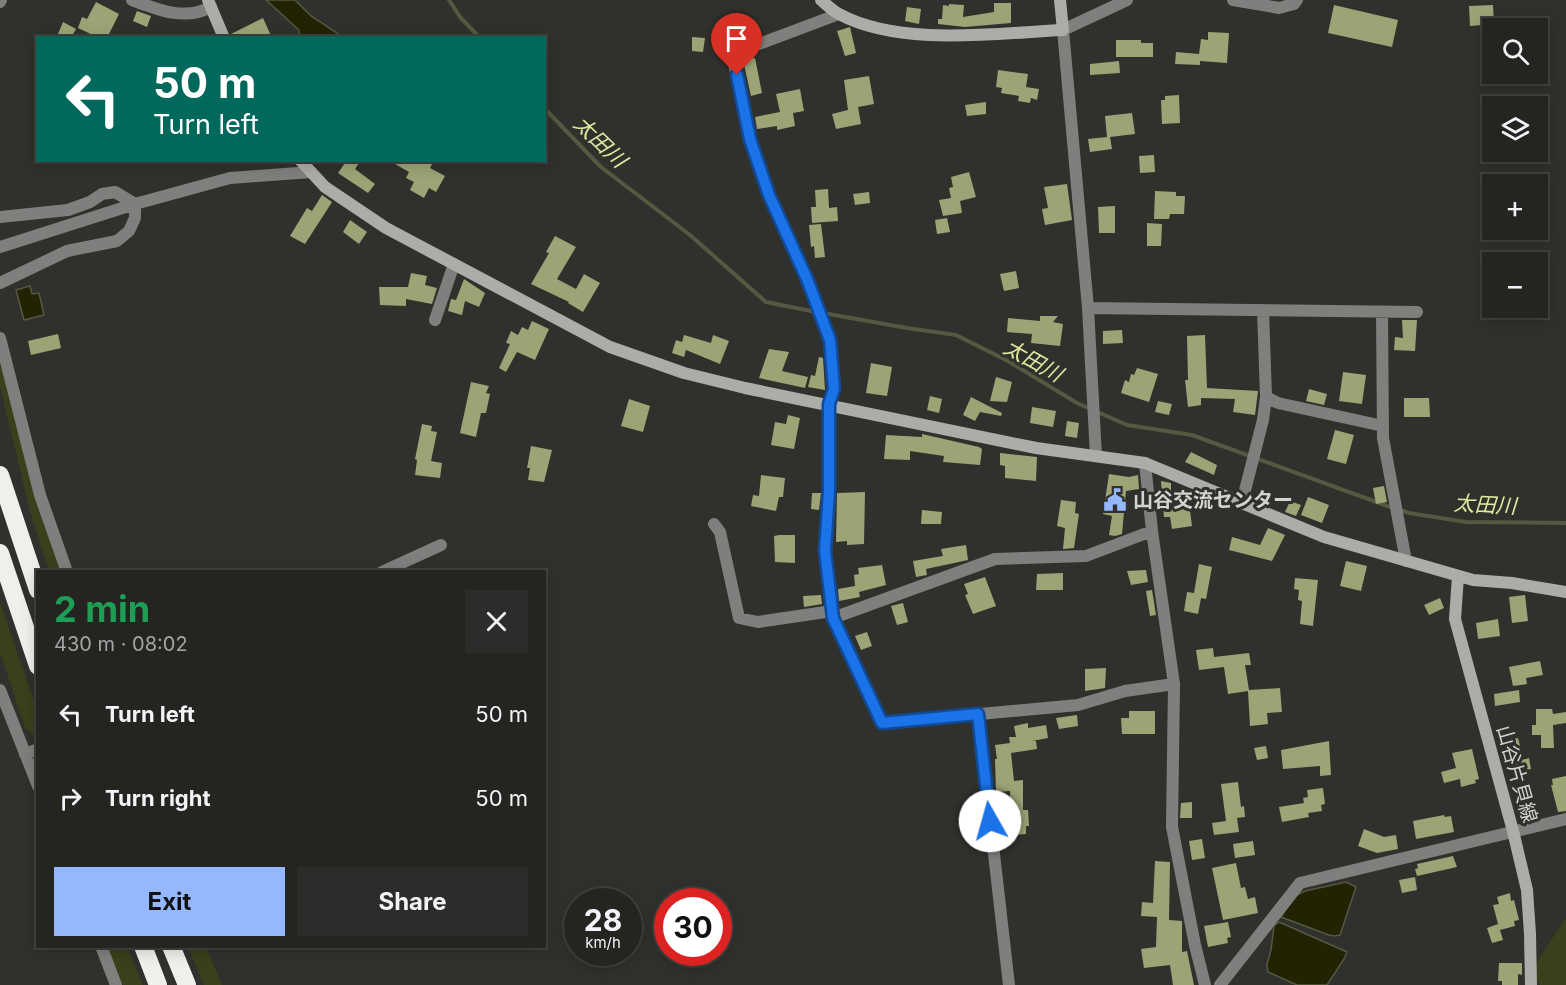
<!DOCTYPE html>
<html lang="en">
<head>
<meta charset="utf-8">
<style>
	body { margin:0; font-family:Inter,"Noto Sans JP",sans-serif; background:#2c2d2a; color:#f1f3f6; height:100vh; display:flex; flex-direction:column; font-size:22px; white-space:nowrap }
	* { box-sizing:border-box; margin:0 }
	p { font-size:20px; color:#a3a5a5 }
	.icon { flex:none; width:33px; height:33px; fill:none; stroke:currentColor; stroke-width:2; stroke-linecap:round; stroke-linejoin:round }
	.map { position:relative; flex:1; overflow:hidden }
	.details { position:absolute; left:36px; top:570px; width:510px; height:378px; display:flex; flex-direction:column; background:#242521; border-radius:0px; box-shadow:0 3px 15px #0003,0 0 0 2px #41423f }
	.details>* { flex:none }
	.top-card { position:absolute; left:36px; top:36px; width:510px; height:126px; border-radius:0px; box-shadow:0 3px 15px #0003,0 0 0 2px #41423f; background:#00695c; color:#fff; overflow:hidden }
	.fabs { position:absolute; left:1482px; top:18px; display:grid; gap:12px }
	.fabs a { display:grid; place-items:center; width:66px; height:66px; border-radius:0px; background:#242521; box-shadow:0 3px 15px #0003,0 0 0 2px #41423f; font-size:30px }
	.speed { position:absolute; left:564px; top:888px; display:flex; gap:12px; font-size:30px; font-weight:700; text-align:center }
	.speed>* { display:grid; place-content:center; width:78px; height:78px; border-radius:50%; background:#242521; box-shadow:0 3px 15px #0003,0 0 0 2px #41423f; line-height:1 }
	.speed small { font-size:15px; font-weight:400 }
	.speed .limit { border:9px solid #d22; background:#fff; color:#111 }
	.pin { position:absolute; display:grid; place-items:center; width:51px; height:51px; color:#fff; margin:-62px -26px; border-radius:50% 50% 50% 0; rotate:-45deg; box-shadow:0 0 6px #0007 }
	.pin .icon { rotate:45deg }
	.me { position:absolute; width:66px; margin:-33px; rotate:353deg; stroke-linejoin:round; filter:drop-shadow(0 0 4px #0008) }
	.turn { display:flex; align-items:center; gap:21px; height:126px; padding:0 18px; font-size:27px }
	.turn .icon { width:78px; height:78px; stroke-width:2.5 }
	.turn b { display:block; font-size:42px; line-height:51px }
	.round { display:grid; place-items:center; flex:none; width:63px; height:63px; border-radius:0px; background:#2c2d2a }
	.overview { display:flex; align-items:center; justify-content:space-between; height:102px; padding:0 18px }
	h1 { font-size:36px; font-weight:700; line-height:45px; color:#1e9e55 }
	.cta { display:flex; gap:12px; margin-top:auto; padding:12px 18px }
	.cta a { flex:1; height:69px; border-radius:0px; background:#94b7fd; color:#111; font-size:24px; font-weight:700; line-height:69px; text-align:center }
	.cta a+a { background:#2c2d2a; color:#f1f3f6 }
	ul { padding:0; list-style:none }
	li { display:flex; align-items:center; gap:18px; height:84px; padding:0 18px }
	li div { flex:1 }
	li b { display:block; font-size:22px }
	li em { font-style:normal }
	.map>svg:first-child { display:block }
	.green { fill:#3b3f1b }
	.water { fill:#212303; stroke:#565841; stroke-width:1.5 }
	.lines { fill:none; stroke-linecap:round; stroke-linejoin:round }
	.stream { stroke:#565841; stroke-width:4 }
	.building { fill:#9ea376 }
	.street { stroke:#7f807d; stroke-width:12 }
	.secondary { stroke:#acada9; stroke-width:12 }
	.highway { stroke:#eff0e9; stroke-width:18 }
	.route-casing { stroke:#114b97; stroke-width:15 }
	.route { stroke:#1a73e8; stroke-width:10 }
	.labels { text-anchor:middle; stroke-width:6; stroke-linejoin:round; paint-order:stroke }
	.poi-label { font-size:20px; font-weight:bold; fill:#d3d4d1; stroke:#30312c; text-anchor:start }
	.street-label { font-size:20px; fill:#d3d4d1; stroke:#30312c }
	.water-label { font-size:21px; font-style:italic; fill:#e0e8a0; stroke:#30312c }
</style>
</head>
<body>
<div class="map">
<svg width="1566" height="985" viewBox="0 0 1566 985">
	<rect width="100%" height="100%" fill="#30312c"/>
	<path class="green" d="M0,352L61,571H49L30,511L0,387Z
		M0,602L37,710V735L32,734L25,728L0,652Z
		M1566,918V985H1540L1533,975L1537,962Z
		M107,947H127L143,985H123Z
		M188,947H206L222,985H204Z"/>
	<path class="water" d="M266,0H295L311,16L343,37H300L299,30Z
		M30,286L32,294L39,293L44,315L24,320L16,290Z
		M1346,882L1356,887L1340,935L1335,936L1329,935L1281,917L1293,897L1305,891Z
		M1279,922L1347,952L1344,959L1327,985H1297L1268,972L1267,964L1271,950L1274,926Z"/>
	<g class="lines">
		<path class="stream" d="M449,0L460,17L480,38
			M544,108L601,167L690,235L766,302L816,312
			M823,313L907,328L956,335L1008,361L1077,403L1127,425L1192,435L1393,508
			M1400,510L1409,513L1466,522L1566,523"/>
	</g>
	<path class="building" d="M96,2L119,14L107,38H99L78,28L82,17L87,19Z
		M994,3H1011V23L965,27L938,24V19H942L943,5L949,6V4L964,5L963,17L994,12Z
		M1334,5L1398,20L1392,47L1328,33Z
		M1493,5L1494,24L1470,26L1469,6Z
		M907,7L921,9L919,24L905,21Z
		M137,11L151,16L147,27L133,21Z
		M263,18L272,38H232L231,34Z
		M63,22L76,29L71,38H65L58,34Z
		M850,27L856,53L845,56L837,31Z
		M1208,32L1229,33L1227,63L1200,61V65L1175,64L1176,52L1199,54L1201,39L1208,40Z
		M692,37L705,38L703,52L692,51Z
		M1116,40H1141V43H1153V57H1116Z
		M755,58L762,93L751,96L743,60Z
		M1119,61L1120,73L1090,75V64Z
		M998,70L1028,74L1026,87L1039,89L1037,100L1031,98L1030,103L1018,101L1019,96L1001,93L1002,88L996,87Z
		M869,76L874,104L858,107L861,124L836,129L832,114L848,110L844,80Z
		M800,89L804,111L793,113L795,126L777,130V126L757,129L755,117L780,112L776,94Z
		M1179,95L1180,123L1162,124L1161,100H1165V96Z
		M986,102V114L967,116L965,105Z
		M1132,113L1135,134L1110,137L1112,149L1090,152L1088,139L1107,137L1105,116Z
		M1154,155L1155,172L1140,173L1139,156Z
		M347,160H361L355,169L375,184L368,193L338,173Z
		M388,160H434L430,168L445,176L436,192L429,188L424,198L410,190L414,182L406,178L409,172Z
		M969,172L976,197L960,201L962,213L943,216L939,200L951,198L949,188L953,187L951,177Z
		M1067,184L1072,220L1045,225L1042,209L1048,208L1044,187Z
		M828,189L829,208L837,207L838,221L812,223L811,207H816L815,190Z
		M1155,191L1176,192V196H1185L1184,214H1170L1169,219H1154Z
		M869,192L870,203L855,205L853,194Z
		M322,195L332,202L305,244L290,236L307,208L312,211Z
		M1115,206V233H1099L1098,207Z
		M947,218L950,232L937,234L935,220Z
		M350,220L367,232L359,244L343,232Z
		M1147,223L1162,224L1161,246H1147Z
		M821,224L825,257L815,258L814,246L811,247L809,225Z
		M555,236L576,247L557,279L576,289L584,274L600,283L583,312L568,303L569,302L531,284L549,253L546,252Z
		M1016,271L1019,288L1004,291L1000,274Z
		M411,273L427,276L425,285L437,288L432,304L406,299V306L380,305L379,287H408Z
		M464,279L485,293L479,307L465,301L462,315L448,311L451,299L456,300Z
		M1040,316H1058L1053,322L1063,324L1060,346L1031,343L1032,334L1007,332L1008,318L1040,321Z
		M1402,320H1417L1415,351L1394,350L1395,337L1403,338Z
		M532,321L549,329L535,360L517,352L506,372L499,368L510,344L506,343L511,331L518,335L522,327L528,330Z
		M1122,330L1123,343L1103,344V331Z
		M58,334L61,348L31,355L28,341Z
		M684,335L711,343L713,335L729,341L720,364L686,350L684,357L672,353L676,340L682,342Z
		M1205,335L1207,388L1258,391L1255,415L1233,412L1235,399L1201,398V405L1188,407L1185,380H1188L1187,336Z
		M769,349L789,352L782,371L808,377L805,388L759,378Z
		M819,357L823,358L825,390L808,387L811,375L815,376Z
		M871,363L892,367L887,396L866,393Z
		M1137,368L1158,374L1149,402L1121,393L1125,380L1129,382L1131,374L1134,375Z
		M1343,372L1366,375L1362,404L1339,401Z
		M996,377L1012,382L1007,402L990,401Z
		M471,382L489,386L486,393L490,394L486,413H481L476,437L460,433Z
		M1309,389L1327,394L1324,405L1306,401Z
		M930,396L942,399L939,413L927,410Z
		M971,397L1002,413L1001,416L980,412L975,421L963,415Z
		M1404,398H1429L1430,417H1404Z
		M629,399L650,406L643,432L621,426Z
		M1158,401L1172,404L1169,415L1155,412Z
		M1032,407L1056,411L1053,427L1030,423Z
		M788,415L800,418L794,449L771,445L775,422L786,424Z
		M1067,421L1079,423L1077,438L1065,436Z
		M422,424L432,426L431,431L437,432L431,461L442,463L440,478L415,475L417,460L415,459Z
		M1335,430L1354,435L1346,464L1327,459Z
		M922,434L979,447L982,449L980,465L943,462L944,456L910,451V460L884,459L886,435L922,437Z
		M531,446L552,450L544,482L528,480L530,468H527Z
		M1191,452L1217,465L1214,475L1185,462Z
		M1000,453L1037,457L1036,481L1005,478V466L1000,465Z
		M1109,474L1129,477L1138,475L1139,489L1126,491L1122,534L1115,536L1109,535L1112,516L1103,514Z
		M761,475L785,478L783,497H779L776,511L751,506L753,495L759,496Z
		M1161,481L1171,483V498L1184,497L1185,503H1189L1192,526L1172,529L1170,517H1164Z
		M1384,486L1387,502L1376,504L1373,488Z
		M865,492L864,544L847,545V541L836,542L837,493Z
		M812,493H821L819,510L811,509Z
		M1308,497L1329,505L1322,523L1301,515Z
		M1061,500L1076,502L1075,513L1079,514L1074,548L1063,549L1065,528L1057,526Z
		M1290,501L1301,505L1296,516L1285,512Z
		M922,510L942,512L941,524H921Z
		M1268,528L1285,535L1272,561L1229,550L1232,537L1260,545Z
		M779,535H795V563L775,562L774,536Z
		M966,545L968,560L926,569L927,575L916,577L913,561L943,556L941,549Z
		M1346,561L1367,566L1361,591L1340,586Z
		M1199,564L1212,567L1206,599L1201,598L1198,614L1184,611L1187,592L1194,593Z
		M882,565L886,585L859,592L860,597L839,601L838,589L855,586L854,575L859,574L858,568Z
		M1146,570L1148,582L1131,585L1127,571Z
		M1063,573V590H1036L1037,574Z
		M985,577L996,606L973,614L965,595L968,594L964,584Z
		M1295,578L1318,580L1313,626L1300,624L1302,601L1298,600L1299,590L1294,589Z
		M1152,590L1156,615L1150,616L1146,591Z
		M821,595L822,604L804,607L803,596Z
		M1525,595L1528,621L1512,623L1509,597Z
		M1440,598L1444,608L1429,615L1424,605Z
		M903,603L908,622L897,625L891,606Z
		M1498,619L1500,636L1478,639L1476,623Z
		M867,632L872,646L861,650L855,636Z
		M1213,648L1214,657L1249,653L1251,665H1245L1249,690L1280,688L1282,712L1267,713L1268,724L1250,726L1248,691L1228,694L1224,667L1199,670L1196,650Z
		M1540,661L1543,675L1526,678L1527,684L1513,686L1509,667Z
		M1106,668L1105,688L1085,691V669Z
		M1519,690L1520,702L1495,706L1494,694Z
		M1536,709H1552L1553,714L1566,712V723L1553,725L1554,748H1541V735H1532V725H1536Z
		M1129,711H1155V734H1122L1121,718H1129Z
		M1077,715L1078,726L1059,729L1056,718Z
		M1028,723V728L1046,725L1048,738L1032,741H1036L1037,749L1011,753L1014,781L1023,780V810H1028L1029,826H1026V834L1011,835L1010,830H1000L999,822L1011,820L1010,791L996,792L995,759H997L995,745L1010,743L1009,737H1016L1014,726Z
		M1518,738L1523,757L1511,760L1506,741Z
		M1329,741L1331,775L1320,776V766L1283,769L1281,750Z
		M1266,746L1268,758L1257,760L1254,748Z
		M1472,749L1479,779L1475,780L1476,783L1461,787L1460,779L1444,783L1441,772L1456,768L1452,753Z
		M1529,758L1531,769L1517,772L1515,762Z
		M1566,776V811L1558,812L1551,785H1553L1552,779Z
		M1238,782L1241,807L1244,806L1245,817L1237,818L1239,832L1214,835L1212,823L1226,821L1221,784Z
		M1323,788L1325,804L1321,805L1322,811L1308,813L1309,817L1282,822L1279,807L1304,803L1303,798L1308,797L1307,790Z
		M1192,802V818H1180L1181,803Z
		M1444,815L1445,817L1451,816L1454,832L1416,839L1413,821Z
		M1364,829L1384,837L1396,835L1398,849L1377,853L1358,846Z
		M1202,839L1205,858L1192,860L1189,841Z
		M1253,841L1255,855L1235,858L1233,844Z
		M1453,856L1457,867L1417,876L1415,869L1418,868L1417,864Z
		M1155,861L1170,862L1169,920L1182,921V952L1187,951L1194,985H1173L1170,965L1144,968L1141,949L1156,947L1157,917L1141,916L1142,902L1153,903Z
		M1236,863L1241,888L1245,887L1248,899L1255,897L1258,913L1223,920L1212,868Z
		M1415,877L1417,890L1402,893L1399,880Z
		M1510,893L1511,901L1514,900L1519,920L1514,921L1515,926L1500,930L1503,940L1492,943L1487,928L1498,924L1493,905L1499,904L1497,897Z
		M1228,922L1231,937L1227,938L1228,943L1208,947L1204,926Z
		M1499,963H1522V975L1518,974V985H1502V981H1498Z"/>
	<g class="lines">
		<path class="street" d="M132,0C158,10 186,21 211,7
			M1233,0L1279,8L1294,4L1297,0
			M0,2L1,0
			M839,14L732,54L750,139L769,195L807,279L830,340L834,389L829,404V491L825,551L833,618L882,723L1078,705L1125,691L1174,684
			M0,217L68,210L90,202L102,194L115,192L135,204
			M0,247L135,204L230,178L311,172
			M0,283L67,251L117,241L129,231L135,218V204
			M1088,308L1417,312
			M1263,310L1266,397L1278,403L1383,426
			M1382,312L1383,438L1406,561
			M435,320L454,264
			M0,338L40,495L67,572
			M1096,456L1088,308L1063,30L1127,0
			M1145,463L1152,531L1174,684L1172,827L1195,945L1205,985
			M1242,502L1263,420L1266,397
			M714,524L720,532L739,618L758,622L832,611
			M382,572L441,545
			M833,618L995,559L1086,556L1152,531
			M0,690L38,786
			M978,714L1009,985
			M25,754L38,749
			M101,946L116,985
			M1220,985L1300,883L1566,819"/>
		<path class="secondary" d="M208,0L224,38
			M821,0C827,5 833,11 839,14C900,47 996,33 1063,30L1060,0
			M300,160L325,187L386,228L610,347L684,373L745,388L1036,448L1145,463L1324,537L1473,580L1512,583L1566,592
			M1458,576L1455,619L1513,831L1527,890L1530,934L1531,985"/>
		<path class="highway" d="M0,475L38,590
			M0,553L38,666
			M143,946L158,985
			M171,946L187,985"/>
	</g>
	<g class="lines">
		<g class="route-casing">
			<path id="route" d="M737,75L750,139L769,195L807,279L830,340L834,389L829,404V491L825,551L833,618L882,723L978,714L990,821"/>
		</g>
		<use href="#route" class="route"/>
	</g>
	<defs>
		<g id="civic-bare" transform="scale(1.8)"><path d="M-.6-6.5H3V-4.5H.6V-3L4-1V1h2V6H-6V1h2V-1L-.6-3ZM-1.2 2.5V6h2.4V2.5Z" fill="#94b7fd" stroke="#30312c" stroke-width="2.5" paint-order="stroke"/></g>
	</defs>
	<g fill-rule="evenodd">
		<use href="#civic-bare" x="1115" y="500"/>
	</g>
	<g class="labels">
		<g class="poi-label">
			<text x="1133" y="507">山谷交流センター</text>
		</g>
		<g class="street-label">
			<text transform="translate(1517 774) rotate(74)" y="7">山谷片貝線</text>
		</g>
		<g class="water-label">
			<text transform="translate(600 142) rotate(44)" y="7">太田川</text>
			<text transform="translate(1033 361) rotate(29)" y="7">太田川</text>
			<text transform="translate(1485 505) rotate(3)" y="7">太田川</text>
		</g>
	</g>
</svg>
<div class="fabs">
<a><svg class="icon" aria-label="search" viewBox="0 0 24 24"><circle cx="10" cy="10" r="6"/><path d="M15 15l6 6"/></svg></a>
<a><svg class="icon" aria-label="layers" viewBox="0 0 24 24"><path d="M12 4l9 5-9 5-9-5zM3 14l9 5 9-5"/></svg></a>
<a>+</a>
<a>−</a>
</div>
<div class="speed"><div>28<small>km/h</small></div><div class="limit">30</div></div>
<div class="pin" style="left:737px;top:75px;background:#d93025"><svg class="icon" aria-label="arrive" viewBox="0 0 24 24"><path d="M6 21V4h12l-3 4 3 4H6"/></svg></div>
<svg class="me" style="left:990px;top:821px" viewBox="-20 -20 40 40"><circle r="19" fill="#fff"/><path d="M0-13L10 11 0 6-10 11z" fill="#1a73e8"/></svg>
<div class="top-card">
<div class="turn"><svg class="icon" aria-label="left" viewBox="0 0 24 24"><path d="M17 20v-9H6M10 6l-5 5 5 5"/></svg><div><b>50 m</b>Turn left</div></div>
</div>
<section class="details">
<div class="overview"><div><h1>2 min</h1><p>430 m · 08:02</p></div><a class="round"><svg class="icon" aria-label="close" viewBox="0 0 24 24"><path d="M6 6l12 12M18 6L6 18"/></svg></a></div>
<ul>
<li><svg class="icon" aria-label="left" viewBox="0 0 24 24"><path d="M17 20v-9H6M10 6l-5 5 5 5"/></svg><div><b>Turn left</b></div><em>50 m</em></li>
<li><svg class="icon" aria-label="right" viewBox="0 0 24 24"><path d="M7 20v-9h11M14 6l5 5-5 5"/></svg><div><b>Turn right</b></div><em>50 m</em></li>
</ul>
<div class="cta"><a>Exit</a><a>Share</a></div>
</section>
</div>
</body>
</html>
